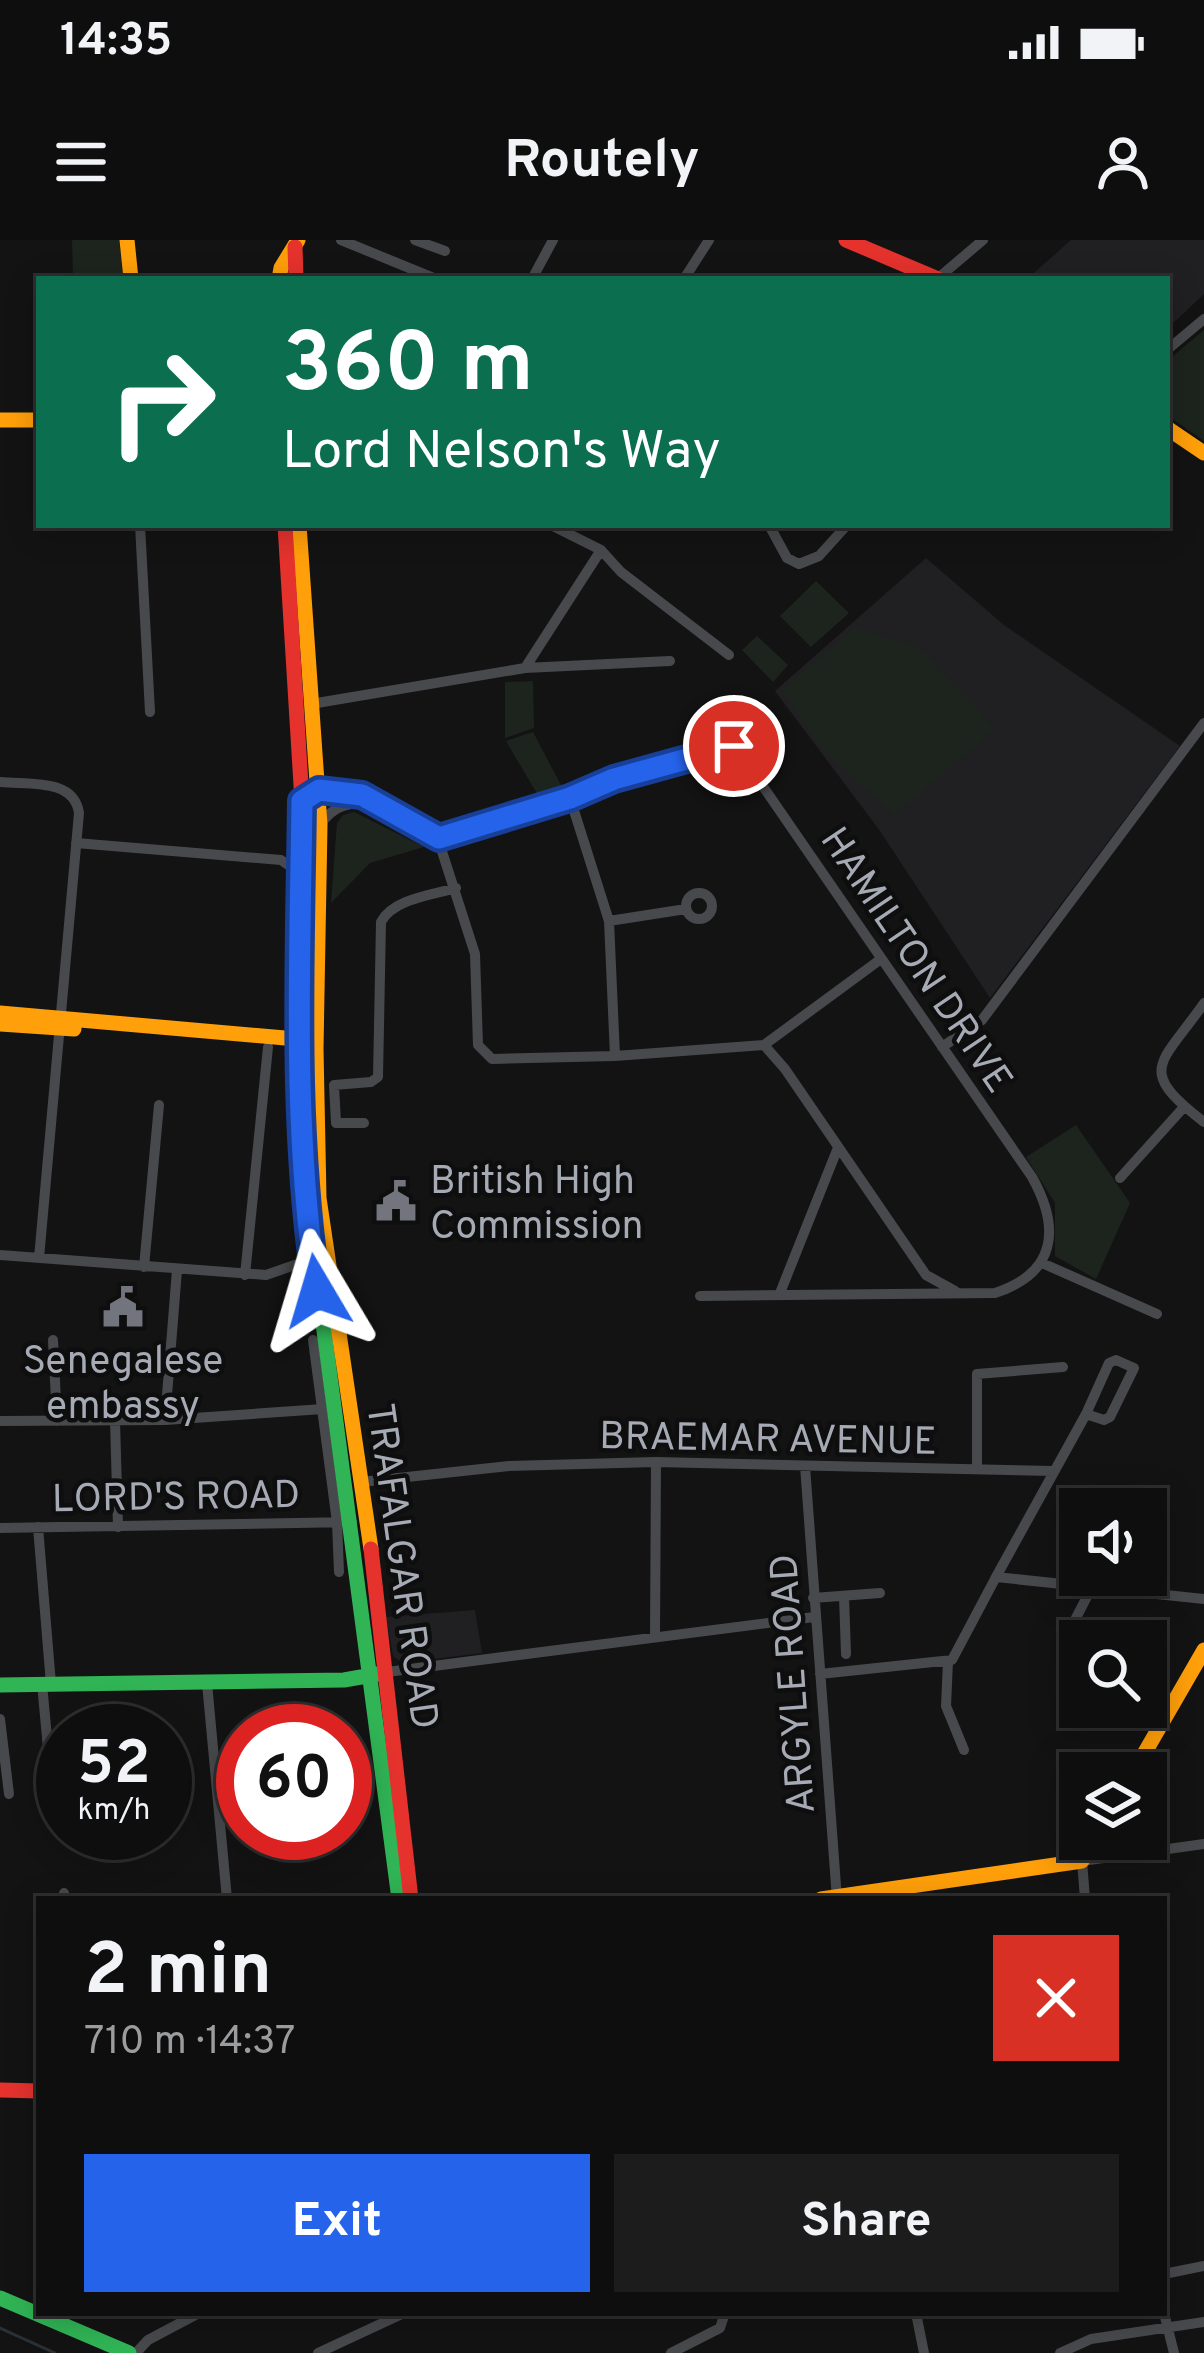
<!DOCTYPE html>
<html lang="en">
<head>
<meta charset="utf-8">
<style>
	body { margin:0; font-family:Overpass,sans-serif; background:#1c1c1d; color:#f1f3f6; height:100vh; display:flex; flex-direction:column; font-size:45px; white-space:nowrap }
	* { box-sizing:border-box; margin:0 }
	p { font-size:39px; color:#9b9c9e }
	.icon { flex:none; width:66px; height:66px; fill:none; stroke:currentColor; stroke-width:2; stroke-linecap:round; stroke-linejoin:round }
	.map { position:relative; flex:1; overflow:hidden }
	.details { position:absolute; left:36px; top:1656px; width:1131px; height:420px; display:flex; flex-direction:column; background:#0e0e0f; border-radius:0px; box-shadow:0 6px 30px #0003,0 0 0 3px #2e2e2f }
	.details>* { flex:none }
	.hud { position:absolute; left:36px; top:36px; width:1134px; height:252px; border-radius:0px; box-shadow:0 6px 30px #0003,0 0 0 3px #2e2e2f; background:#0b6e4f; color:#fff; overflow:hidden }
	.buttons { position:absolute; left:1059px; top:1248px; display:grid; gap:24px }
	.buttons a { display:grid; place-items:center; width:108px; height:108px; border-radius:0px; background:#0e0e0f; box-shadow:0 6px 30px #0003,0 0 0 3px #2e2e2f; font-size:60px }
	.speed { position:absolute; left:36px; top:1464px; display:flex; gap:24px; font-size:60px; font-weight:700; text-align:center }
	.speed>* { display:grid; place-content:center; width:156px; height:156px; border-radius:50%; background:#0e0e0f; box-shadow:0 6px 30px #0003,0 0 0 3px #2e2e2f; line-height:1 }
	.speed small { font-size:30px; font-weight:400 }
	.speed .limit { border:18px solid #d22; background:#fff; color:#111 }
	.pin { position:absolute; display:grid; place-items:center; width:102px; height:102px; color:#fff; margin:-51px; border:6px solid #fff; border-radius:50%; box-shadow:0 3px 12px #0007 }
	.me { position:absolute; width:132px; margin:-66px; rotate:353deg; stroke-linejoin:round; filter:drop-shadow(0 0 9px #0008) }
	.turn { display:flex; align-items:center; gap:42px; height:252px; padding:0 48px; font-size:54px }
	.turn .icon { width:156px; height:156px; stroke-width:2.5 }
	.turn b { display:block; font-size:84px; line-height:102px }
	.round { display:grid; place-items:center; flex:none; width:126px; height:126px; border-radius:0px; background:#1c1c1d }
	.overview { display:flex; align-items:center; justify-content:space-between; height:204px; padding:0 48px }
	h1 { font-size:72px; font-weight:700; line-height:90px }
	.action { display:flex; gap:24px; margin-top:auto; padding:24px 48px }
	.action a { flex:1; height:138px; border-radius:0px; background:#2563eb; color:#fff; font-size:48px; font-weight:700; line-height:138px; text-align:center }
	.action a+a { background:#1c1c1d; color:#f1f3f6 }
	.status { display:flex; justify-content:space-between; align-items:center; height:84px; padding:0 60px; background:#0e0e0f; direction:ltr }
	.status svg { height:33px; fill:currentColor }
	header { display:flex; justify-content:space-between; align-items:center; height:156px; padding:0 48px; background:#0e0e0f; font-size:54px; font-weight:700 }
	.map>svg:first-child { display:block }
	.built { fill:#202022 }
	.green { fill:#1d241e }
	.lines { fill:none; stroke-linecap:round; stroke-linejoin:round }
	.stream { stroke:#293137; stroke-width:3 }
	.street { stroke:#48494c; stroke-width:10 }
	.fast { stroke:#30b455; stroke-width:15 }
	.slow { stroke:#ff9f0a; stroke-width:15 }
	.jam { stroke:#e5322d; stroke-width:15 }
	.route-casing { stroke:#184099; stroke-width:30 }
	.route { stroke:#2563eb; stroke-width:21 }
	.labels { text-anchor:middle; stroke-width:9; stroke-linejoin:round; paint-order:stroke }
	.street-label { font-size:39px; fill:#a5aab5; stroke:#0e0e0f }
	.poi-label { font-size:39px; fill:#a5aab5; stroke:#0e0e0f; text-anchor:start }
</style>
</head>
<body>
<div class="status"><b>14:35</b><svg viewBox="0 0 49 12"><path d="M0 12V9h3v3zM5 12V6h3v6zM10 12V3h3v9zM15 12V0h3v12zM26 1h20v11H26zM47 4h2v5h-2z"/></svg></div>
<header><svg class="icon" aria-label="menu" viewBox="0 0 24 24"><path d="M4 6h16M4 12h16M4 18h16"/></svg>Routely<svg class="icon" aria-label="person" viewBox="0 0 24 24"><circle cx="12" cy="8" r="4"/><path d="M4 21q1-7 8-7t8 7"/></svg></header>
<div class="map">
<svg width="1204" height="2113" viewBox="0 0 1204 2113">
	<rect width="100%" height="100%" fill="#131314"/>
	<path class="built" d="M1071,0H1204V54L1167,89V39H1027Z
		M926,318L1004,385L1180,506L990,758L880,591L775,451Z
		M475,1370L482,1413L402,1423L393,1416L386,1377Z"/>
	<path class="green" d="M72,0H119L123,39H73Z
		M1204,90V201L1167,175V121Z
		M816,341L849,373L811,407L780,376Z
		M856,387L923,411L995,489L895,574L824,512L782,450Z
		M757,396L788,425L773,442L742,410Z
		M533,441L534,488L505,498V442Z
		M533,492L563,549L539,557L506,501Z
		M354,572L424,607L370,623L331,663L337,583L343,575Z
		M1076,885L1130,963L1096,1039L1055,1016V963L1026,917Z"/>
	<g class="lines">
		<path class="stream" d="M0,2088L55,2113"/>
		<path class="street" d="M341,0L436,39
			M415,0L445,11
			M532,39L553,0
			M684,39L709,0
			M937,39L983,0
			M1167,110L1204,79
			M140,285L150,472
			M551,285L601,310L621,332L729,415
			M769,285L787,318L799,324L819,316L847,285
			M525,428L601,310
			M311,464L525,428L670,421
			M0,542C29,545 74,538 79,573L39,1018
			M319,550L362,555L438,599
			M570,558L609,681L615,816
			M320,585C334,564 351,561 375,565
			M438,599L475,714L478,805L492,819L615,816L764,805L881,719
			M438,599L570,558L614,539L734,506
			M76,603L281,620L301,634
			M686 666a13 13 0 1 1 26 0a13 13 0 1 1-26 0Z
			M609,681L686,669
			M1204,763C1161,825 1135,829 1204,882
			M764,805L785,829L926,1035L955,1051
			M942,807L982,780L1204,483
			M364,883H336L334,845L371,842L378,837L381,682C393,659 432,655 456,648
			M1120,938L1184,867
			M0,1015L266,1035L312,1019
			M1042,1023L1157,1074
			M144,1027L159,865
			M245,1035L268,807
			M780,1053L837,910
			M700,1056L995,1053C1056,1033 1061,989 1032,937L720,484
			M53,1100L57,1181
			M313,1100L337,1282L339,1332
			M115,1180L118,1287
			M165,1180L177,1030
			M0,1181L165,1180L323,1169
			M805,1226L837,1659
			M977,1229V1134L1063,1127
			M361,1242L509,1226L656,1222L1054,1231
			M38,1287L51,1444
			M0,1288L352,1282
			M996,1337L1086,1174L1109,1123L1116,1120L1134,1128L1110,1177L1104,1180L1086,1174
			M844,1356L846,1414
			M813,1358L880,1353
			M655,1397L656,1222
			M1062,1405L1092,1347
			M948,1421L946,1466L964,1510
			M387,1432L814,1377
			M820,1434L952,1420L996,1337L1204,1359
			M207,1443L227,1659
			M42,1444L52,1551
			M0,1479L9,1554
			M64,1653V1659
			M1085,1659L1082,1621L1204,1604
			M1164,2034L1204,2026
			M916,2073L924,2113
			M1164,2073L1174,2113
			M136,2113L148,2100L199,2073
			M318,2113L404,2073
			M671,2113L720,2088L725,2073
			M1060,2113L1091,2099L1204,2082"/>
		<path class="fast" d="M305,947L399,1659
			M0,1445L344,1440L378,1434
			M0,2058L129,2113"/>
		<path class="slow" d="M127,0L131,39
			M279,39L281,28L298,0
			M0,180H39
			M1167,188L1204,213
			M299,285L320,585L316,809L319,958L371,1309
			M0,773L308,800
			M0,784L74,789
			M1133,1533L1204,1410
			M821,1659L1082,1621L1095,1599"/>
		<path class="jam" d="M846,0L938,39
			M295,7L296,39
			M285,285L302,561L297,808L305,947
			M371,1309L411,1659
			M0,1850L39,1851"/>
	</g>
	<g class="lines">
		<g class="route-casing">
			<path id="route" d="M317,1051C292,888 300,725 302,561L319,550L362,555L439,598L570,558L614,539L734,506"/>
		</g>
		<use href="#route" class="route"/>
	</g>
	<defs>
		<g id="civic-bare" transform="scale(3.24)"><path d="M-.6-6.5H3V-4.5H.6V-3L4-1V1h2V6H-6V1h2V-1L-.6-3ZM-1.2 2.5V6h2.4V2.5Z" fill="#72757d" stroke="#0e0e0f" stroke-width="2.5" paint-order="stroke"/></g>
	</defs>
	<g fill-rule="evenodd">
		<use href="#civic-bare" x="396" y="961"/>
		<use href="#civic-bare" x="123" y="1067"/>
	</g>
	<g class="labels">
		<g class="street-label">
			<text transform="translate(918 719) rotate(56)" y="14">HAMILTON DRIVE</text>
			<text transform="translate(768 1197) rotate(1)" y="14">BRAEMAR AVENUE</text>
			<text transform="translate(176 1255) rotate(-1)" y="14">LORD'S ROAD</text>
			<text transform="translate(404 1326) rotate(82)" y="14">TRAFALGAR ROAD</text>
			<text transform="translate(791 1444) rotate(-94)" y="14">ARGYLE ROAD</text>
		</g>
		<g class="poi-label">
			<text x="430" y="953">British High<tspan x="430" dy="45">Commission</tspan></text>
			<text x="123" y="1133" text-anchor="middle">Senegalese<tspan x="123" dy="45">embassy</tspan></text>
		</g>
	</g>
</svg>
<div class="buttons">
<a><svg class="icon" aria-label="sound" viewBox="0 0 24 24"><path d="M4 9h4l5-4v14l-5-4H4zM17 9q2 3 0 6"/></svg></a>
<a><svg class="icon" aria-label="search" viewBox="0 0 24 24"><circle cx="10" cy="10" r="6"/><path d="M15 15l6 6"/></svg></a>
<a><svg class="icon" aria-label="layers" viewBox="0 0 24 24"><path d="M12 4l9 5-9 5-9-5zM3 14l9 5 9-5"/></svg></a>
</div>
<div class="speed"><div>52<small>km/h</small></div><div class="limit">60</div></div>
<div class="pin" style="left:734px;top:506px;background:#d93025"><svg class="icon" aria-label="arrive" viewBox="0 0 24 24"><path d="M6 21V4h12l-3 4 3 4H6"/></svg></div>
<svg class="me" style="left:317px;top:1051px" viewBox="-20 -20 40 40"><path d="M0-17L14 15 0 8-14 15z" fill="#2563eb" stroke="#fff" stroke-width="4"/></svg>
<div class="hud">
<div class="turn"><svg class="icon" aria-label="right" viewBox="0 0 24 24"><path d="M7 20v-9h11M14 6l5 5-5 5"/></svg><div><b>360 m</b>Lord Nelson's Way</div></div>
</div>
<section class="details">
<div class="overview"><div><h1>2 min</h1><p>710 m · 14:37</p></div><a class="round" style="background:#d93025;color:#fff"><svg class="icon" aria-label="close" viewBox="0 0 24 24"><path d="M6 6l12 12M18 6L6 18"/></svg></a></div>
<div class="action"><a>Exit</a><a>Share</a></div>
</section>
</div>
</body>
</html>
